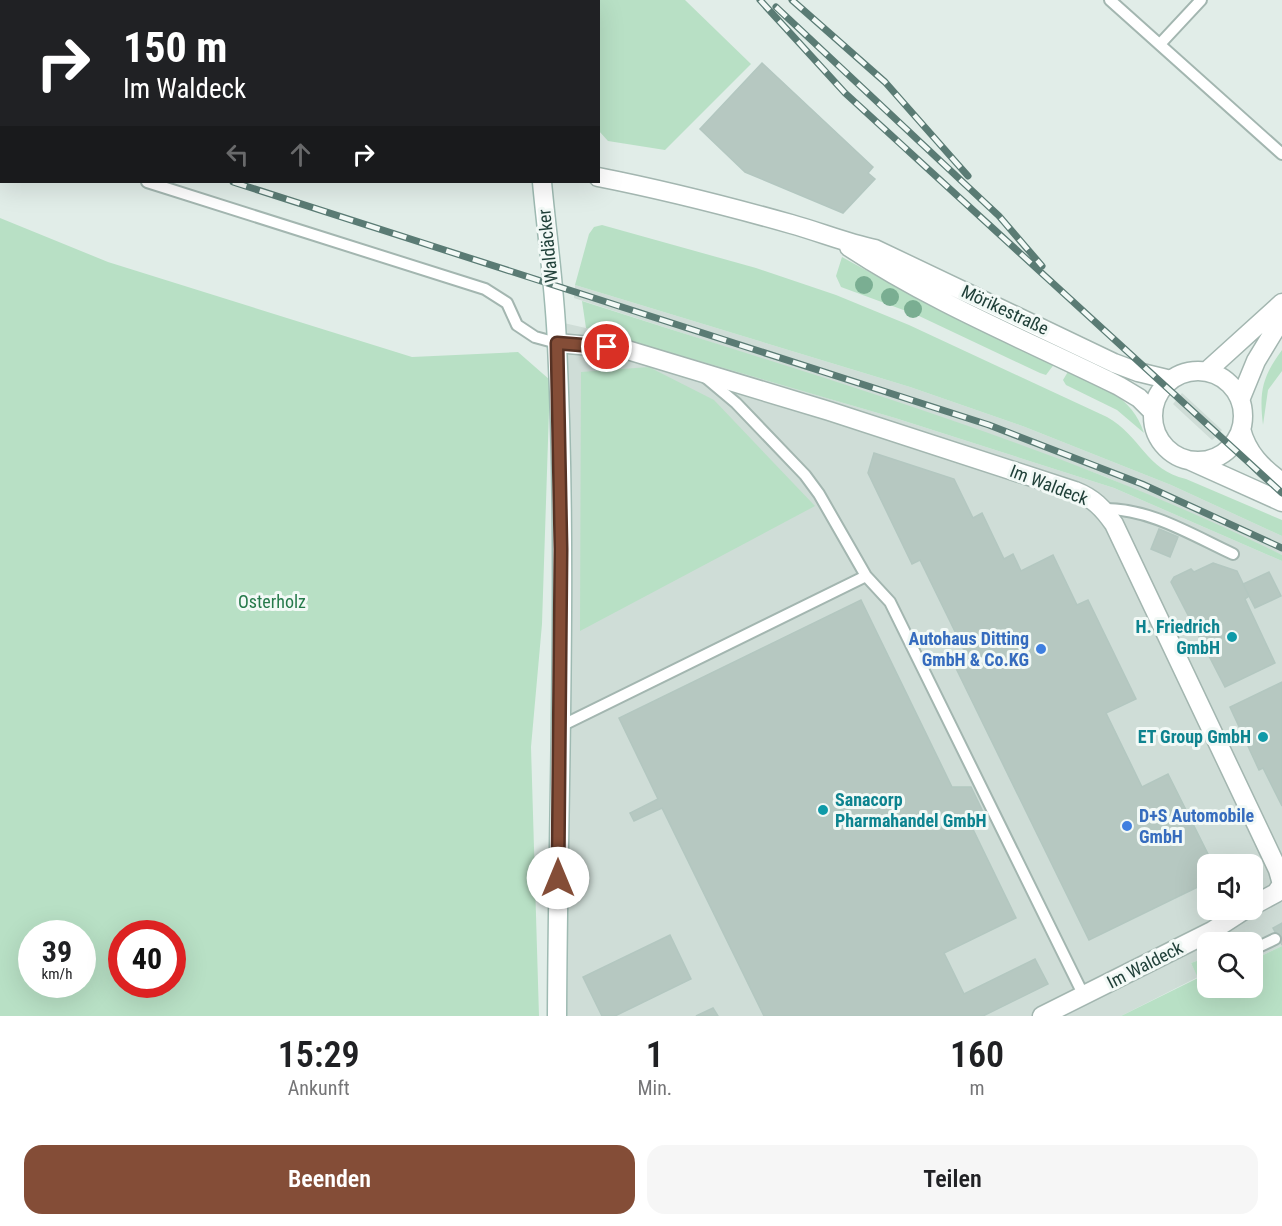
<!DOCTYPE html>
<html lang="de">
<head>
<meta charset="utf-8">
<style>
	body { margin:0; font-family:"Roboto Condensed",sans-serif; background:#f6f6f6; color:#202124; height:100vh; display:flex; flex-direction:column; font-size:22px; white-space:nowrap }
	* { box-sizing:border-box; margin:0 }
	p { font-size:20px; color:#757577 }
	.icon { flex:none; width:33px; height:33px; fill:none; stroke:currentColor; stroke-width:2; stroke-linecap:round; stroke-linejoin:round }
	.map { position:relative; height:1016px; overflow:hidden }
	.sheet { display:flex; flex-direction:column; background:#fff; flex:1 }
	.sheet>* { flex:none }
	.banner { position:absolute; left:0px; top:0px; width:600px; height:183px; box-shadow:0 6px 24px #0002; background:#202124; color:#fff; overflow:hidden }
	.buttons { position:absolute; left:1197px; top:854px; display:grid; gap:12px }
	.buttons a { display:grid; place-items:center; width:66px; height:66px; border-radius:12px; background:#fff; box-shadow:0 6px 24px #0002; font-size:30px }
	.speed { position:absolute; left:18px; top:920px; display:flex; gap:12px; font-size:30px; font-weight:700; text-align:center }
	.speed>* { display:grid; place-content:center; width:78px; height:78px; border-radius:50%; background:#fff; box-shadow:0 6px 24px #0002; line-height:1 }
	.speed small { font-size:15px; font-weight:400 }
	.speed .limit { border:9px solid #d22; background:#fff; color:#111 }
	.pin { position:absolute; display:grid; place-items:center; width:51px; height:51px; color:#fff; margin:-26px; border:3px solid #fff; border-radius:50%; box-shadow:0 2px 6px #0007 }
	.me { position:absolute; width:66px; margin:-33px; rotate:0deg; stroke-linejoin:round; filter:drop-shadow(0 0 4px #0008) }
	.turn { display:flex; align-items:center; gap:21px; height:126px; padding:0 24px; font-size:27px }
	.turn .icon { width:78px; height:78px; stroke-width:2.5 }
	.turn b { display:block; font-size:42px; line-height:51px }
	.lanes { display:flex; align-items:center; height:57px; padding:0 24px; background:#0003; justify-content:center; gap:30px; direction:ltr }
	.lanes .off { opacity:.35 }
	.eta { display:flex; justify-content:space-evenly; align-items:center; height:102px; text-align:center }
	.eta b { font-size:36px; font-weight:600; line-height:42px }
	.primary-button { display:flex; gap:12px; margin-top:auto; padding:12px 24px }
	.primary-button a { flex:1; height:69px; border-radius:18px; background:#844d37; color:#fff; font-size:24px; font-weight:600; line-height:69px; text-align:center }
	.primary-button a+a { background:#f6f6f6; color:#202124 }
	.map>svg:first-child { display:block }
	.built { fill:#cfddd7; fill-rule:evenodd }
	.green { fill:#b8e0c5; fill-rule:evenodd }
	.building { fill:#b6c8c1; stroke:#b3c7c0; stroke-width:1.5 }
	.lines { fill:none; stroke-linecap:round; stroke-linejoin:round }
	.lane-casing { stroke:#a3b6b0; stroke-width:14 }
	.street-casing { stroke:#a3b6b0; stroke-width:21 }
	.secondary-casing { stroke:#9ebab2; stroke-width:21 }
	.lane { stroke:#fff; stroke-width:10 }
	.street { stroke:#fff; stroke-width:18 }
	.secondary { stroke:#fff; stroke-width:18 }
	.rail-casing { stroke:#5a7b74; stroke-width:7 }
	.rail { stroke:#f2f9f6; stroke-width:4.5; stroke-dasharray:14; stroke-linecap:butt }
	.tree { fill:#7aae92 }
	.route-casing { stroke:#563224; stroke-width:15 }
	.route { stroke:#844d37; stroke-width:10 }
	.culture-dot { fill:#0f9aa8; stroke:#f2f9f6; stroke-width:2 }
	.shop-dot { fill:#3f7fe0; stroke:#f2f9f6; stroke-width:2 }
	.labels { text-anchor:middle; stroke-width:6; stroke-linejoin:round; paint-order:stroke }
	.street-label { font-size:18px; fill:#204039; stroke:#f2f9f6 }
	.park-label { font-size:18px; fill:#267a4b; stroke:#f2f9f6 }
	.culture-label { font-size:18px; font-weight:bold; fill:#0d838f; stroke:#f2f9f6; text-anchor:end }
	.shop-label { font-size:18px; font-weight:bold; fill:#366cbe; stroke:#f2f9f6; text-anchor:end }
</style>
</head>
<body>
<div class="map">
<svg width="1282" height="1016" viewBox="0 0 1282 1016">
	<rect width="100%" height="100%" fill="#e1ede8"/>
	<path class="built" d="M0,0H364L2,2L1,8Z
		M575,285L910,387L1025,427L1171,485L1282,536V555L1106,477L920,410L574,298Z
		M555,321L599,331L895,418L1114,488L1282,561V946L1253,960L1252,942H1208L1207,957L1191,963L1198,977L1121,1016H557ZM1208,864H1252V909H1208Z
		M1182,393L1222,430L1216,437L1212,440L1173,404Z"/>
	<path class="green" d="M556,0H685L751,64L665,150L608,141L599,131L598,2Z
		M0,218L108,262L412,357L518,352L550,380L542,624L531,747L539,1016H0ZM32,933H82V984H32ZM122,933H172V984H122Z
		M602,225L756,268L836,295L909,325L1107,417C1141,436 1146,470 1186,479L1282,520V536L1171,485L1025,427L910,387L575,285L589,234L594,227Z
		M842,257L929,305L1055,363L1046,375L1040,373L917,315L841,287L836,276Z
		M582,301C818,377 1060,445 1282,555V561L1114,488L895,418L586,328Z
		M1282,350V371L1268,390L1263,425C1259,392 1262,377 1282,350Z
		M649,367L714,400L815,506L580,631L581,372Z
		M1069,370C1101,386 1132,396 1144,433L1117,410L1066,385L1063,380Z
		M1282,946V1016H1121L1198,978L1191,963L1207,957L1208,987H1252L1253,960Z"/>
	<path class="building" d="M219,0H330L328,2Z
		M762,63L873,167L868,173L875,179L843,213L745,172L700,129Z
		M874,453L954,479L973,518L982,513L1004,559L1013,554L1021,571L1053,555L1077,605L1088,600L1136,699L1106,713L1142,787L1168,774L1213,864H1208V882L1089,940L950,656L964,650L920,560L912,564L868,473Z
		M1159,529L1178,537L1170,557L1151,549Z
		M1213,563L1237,571L1249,596L1245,599L1275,663L1225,687L1171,582L1174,577L1191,569L1194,572Z
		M1269,572L1281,596L1255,608L1243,584Z
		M861,600L952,787H971L983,812L968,819L1016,918L944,953L964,994L1035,959L1048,984L983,1016H764L662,808L634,821L630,813L658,799L619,718Z
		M1282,682V806L1263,768L1259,770L1230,707Z
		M1282,923V945L1273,928Z
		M670,935L691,979L615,1016H602L583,977Z
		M713,1008L718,1016H696Z"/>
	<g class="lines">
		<g class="lane-casing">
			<path id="lane" d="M86,0L88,2
				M176,0L178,2
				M1110,0L1282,154
				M105,2L106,0
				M340,2L341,0
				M396,2L397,0
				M1160,44L1201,0
				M0,138H2
				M147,182L485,289L507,303L517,325L535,337L557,343
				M705,377L736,403L805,475L819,494L866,576L890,602L1084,996
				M1104,509C1149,508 1192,535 1233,554
				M559,727L866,576
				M1212,931L1226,942
				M1252,950L1275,939"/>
		</g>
		<g class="street-casing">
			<path id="street" d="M0,25H2
				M598,177C664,190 727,206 791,224C820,232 846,243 875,249L1114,363L1138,372L1171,380
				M849,247C934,303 1028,341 1119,386L1139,398L1153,412
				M557,343L624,349L829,411L1075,491C1093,498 1103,508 1114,524L1278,870L1282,884L1276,893L1252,906
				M1207,371L1282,303
				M1153 416a45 45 0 1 1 90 0a45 45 0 1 1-90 0Z
				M1240,400L1256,361L1282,318
				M1241,429C1247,453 1262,468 1282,482
				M1191,461L1282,502
				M1042,1016L1212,931L1246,909"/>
		</g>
		<g class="secondary-casing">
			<path id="secondary" d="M525,0L526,2
				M542,182C547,236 555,290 557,344C568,568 558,792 557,1016"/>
		</g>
		<use href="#lane" class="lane"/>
		<use href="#street" class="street"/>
		<use href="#secondary" class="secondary"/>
		<g class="rail-casing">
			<path id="rail" d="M760,0L845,93L1282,493
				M792,0L885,82L968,176
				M776,7L999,216L1042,266
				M0,106L2,107
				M233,182L989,425L1142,484L1282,548"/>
		</g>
		<use href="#rail" class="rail"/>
	</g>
	<g class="tree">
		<circle cx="864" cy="285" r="9"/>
		<circle cx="890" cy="297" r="9"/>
		<circle cx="913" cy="309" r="9"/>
	</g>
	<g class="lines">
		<g class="route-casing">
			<path id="route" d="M558,878L561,549L557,343L607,347"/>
		</g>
		<use href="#route" class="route"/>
	</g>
	<g class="culture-dot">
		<circle cx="1232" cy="637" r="6"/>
		<circle cx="1263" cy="737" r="6"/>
		<circle cx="823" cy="810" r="6"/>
	</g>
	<g class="shop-dot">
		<circle cx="1041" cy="649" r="6"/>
		<circle cx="1127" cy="826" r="6"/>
	</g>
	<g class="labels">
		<g class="street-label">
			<text transform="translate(548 246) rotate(-96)" y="6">Waldäcker</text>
			<text transform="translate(1005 310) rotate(25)" y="6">Mörikestraße</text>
			<text transform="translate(1049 485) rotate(21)" y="6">Im Waldeck</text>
			<text transform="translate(1145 965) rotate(-27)" y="6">Im Waldeck</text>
		</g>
		<g class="park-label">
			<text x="272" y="608">Osterholz</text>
		</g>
		<g class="culture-label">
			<text x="1220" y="633">H. Friedrich<tspan x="1220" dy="21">GmbH</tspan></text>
			<text x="1251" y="743">ET Group GmbH</text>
			<text x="835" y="806" text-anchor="start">Sanacorp<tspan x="835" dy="21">Pharmahandel GmbH</tspan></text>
		</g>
		<g class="shop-label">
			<text x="1029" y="645">Autohaus Ditting<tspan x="1029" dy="21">GmbH &amp; Co.KG</tspan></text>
			<text x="1139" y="822" text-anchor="start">D+S Automobile<tspan x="1139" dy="21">GmbH</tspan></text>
		</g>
	</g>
</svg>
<div class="buttons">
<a><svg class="icon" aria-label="sound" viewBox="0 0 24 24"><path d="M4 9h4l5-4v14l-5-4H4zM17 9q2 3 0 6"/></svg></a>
<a><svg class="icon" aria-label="search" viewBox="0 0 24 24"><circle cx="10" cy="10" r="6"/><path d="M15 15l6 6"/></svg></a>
</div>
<div class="speed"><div>39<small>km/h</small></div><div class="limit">40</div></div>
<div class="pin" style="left:607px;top:347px;background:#d93025"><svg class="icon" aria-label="arrive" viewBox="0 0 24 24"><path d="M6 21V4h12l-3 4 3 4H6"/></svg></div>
<svg class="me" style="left:558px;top:878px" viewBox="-20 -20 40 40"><circle r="19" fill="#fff"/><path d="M0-13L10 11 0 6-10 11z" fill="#844d37"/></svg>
<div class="banner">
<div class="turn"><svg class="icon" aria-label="right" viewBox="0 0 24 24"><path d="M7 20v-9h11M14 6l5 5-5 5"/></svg><div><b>150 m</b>Im Waldeck</div></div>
<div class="lanes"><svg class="icon off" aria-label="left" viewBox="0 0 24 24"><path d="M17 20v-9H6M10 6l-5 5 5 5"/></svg><svg class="icon off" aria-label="ahead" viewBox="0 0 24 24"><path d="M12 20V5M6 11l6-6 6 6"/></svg><svg class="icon" aria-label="right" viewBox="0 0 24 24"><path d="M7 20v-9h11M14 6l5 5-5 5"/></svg></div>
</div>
</div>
<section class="sheet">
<div class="eta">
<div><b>15:29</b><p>Ankunft</p></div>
<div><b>1</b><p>Min.</p></div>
<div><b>160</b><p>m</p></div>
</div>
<div class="primary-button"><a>Beenden</a><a>Teilen</a></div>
</section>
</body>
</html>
